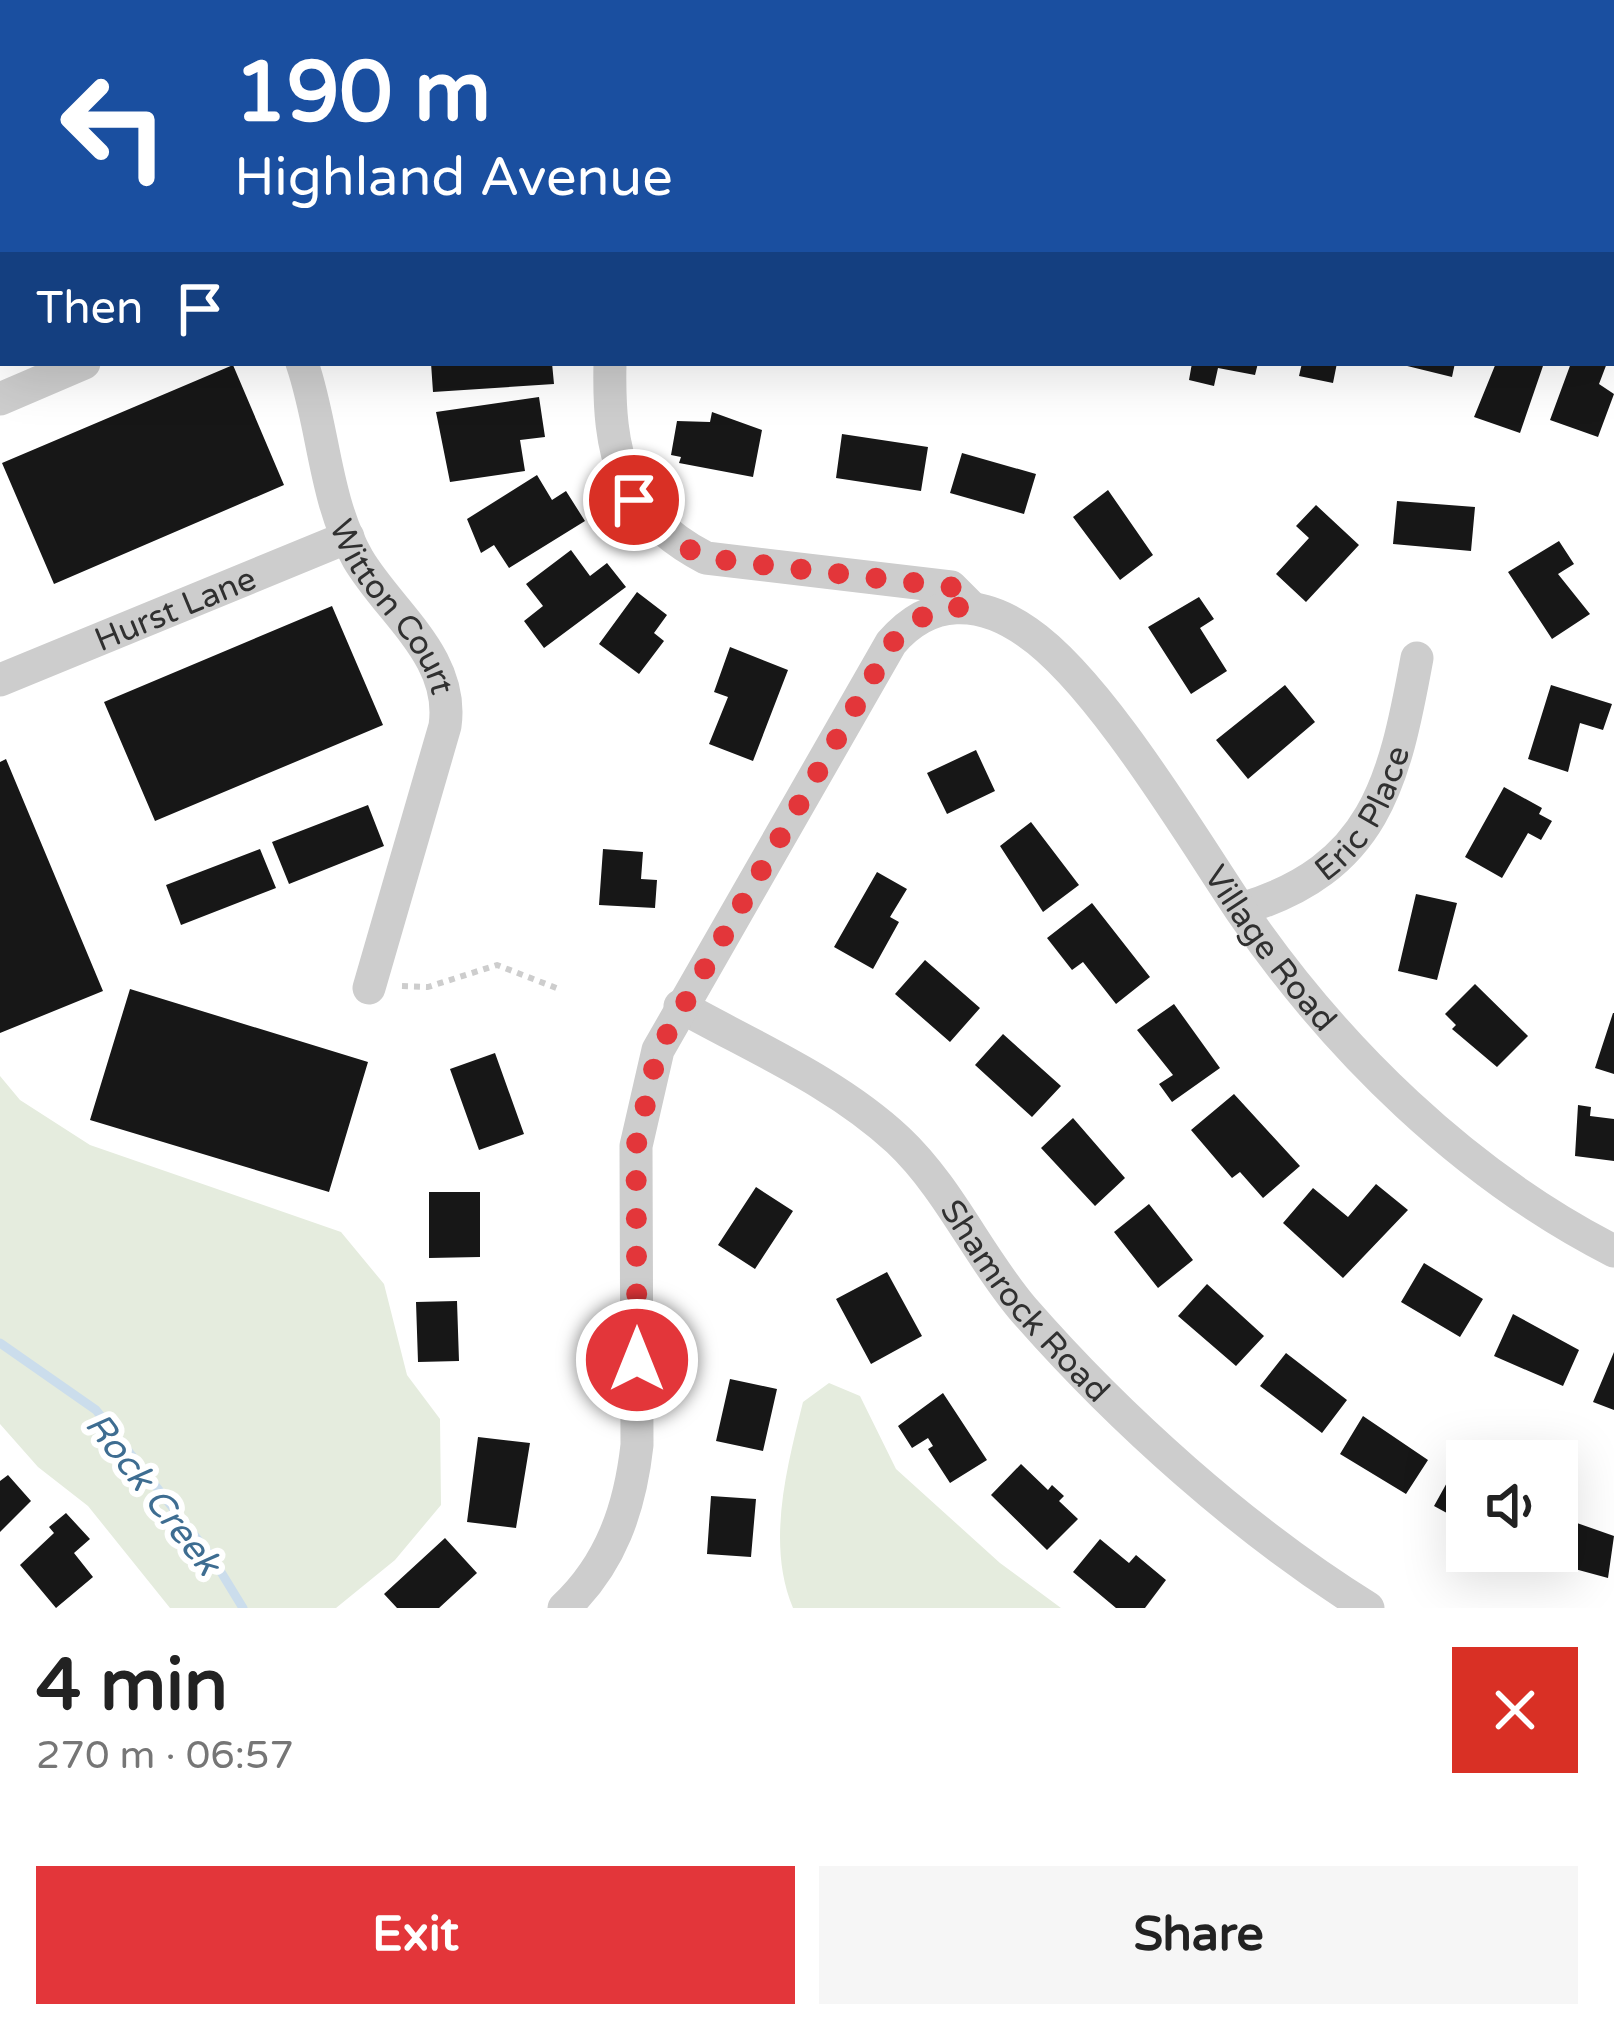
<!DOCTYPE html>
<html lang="en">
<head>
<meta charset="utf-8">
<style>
	body { margin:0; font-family:"Varela Round",sans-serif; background:#f6f6f6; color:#222; height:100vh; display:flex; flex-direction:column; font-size:45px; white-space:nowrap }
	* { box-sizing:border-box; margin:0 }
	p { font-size:39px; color:#767676 }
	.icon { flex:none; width:66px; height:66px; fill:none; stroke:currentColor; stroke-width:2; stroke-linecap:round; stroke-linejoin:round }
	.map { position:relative; height:1608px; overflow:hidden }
	.side { display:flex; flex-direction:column; background:#fff; flex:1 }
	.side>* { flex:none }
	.top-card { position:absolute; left:0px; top:0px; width:1614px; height:366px; box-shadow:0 12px 48px #0002; background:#1a4fa0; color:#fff; overflow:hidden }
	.controls { position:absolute; left:1446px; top:1440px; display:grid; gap:24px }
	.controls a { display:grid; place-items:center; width:132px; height:132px; border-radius:0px; background:#fff; box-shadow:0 12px 48px #0002; font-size:60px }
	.pin { position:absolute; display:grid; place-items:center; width:102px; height:102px; color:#fff; margin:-51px; border:6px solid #fff; border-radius:50%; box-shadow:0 3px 12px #0007 }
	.me { position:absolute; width:132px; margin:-66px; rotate:0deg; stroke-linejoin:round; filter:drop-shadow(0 0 9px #0008) }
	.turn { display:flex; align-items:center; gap:42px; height:252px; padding:0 36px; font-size:54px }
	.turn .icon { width:156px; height:156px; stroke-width:2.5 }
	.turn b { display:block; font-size:84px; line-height:102px }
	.then { display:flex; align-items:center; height:114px; padding:0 36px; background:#0003; gap:24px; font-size:45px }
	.round { display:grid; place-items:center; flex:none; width:126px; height:126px; border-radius:0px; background:#f6f6f6 }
	.headline { display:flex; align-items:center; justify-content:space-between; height:204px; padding:0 36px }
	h1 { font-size:72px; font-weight:700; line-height:90px }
	.button { display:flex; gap:24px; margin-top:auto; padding:24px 36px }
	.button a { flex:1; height:138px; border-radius:0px; background:#e3363a; color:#fff; font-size:48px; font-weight:700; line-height:138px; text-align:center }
	.button a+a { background:#f6f6f6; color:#222 }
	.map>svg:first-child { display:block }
	.green { fill:#e5ecde }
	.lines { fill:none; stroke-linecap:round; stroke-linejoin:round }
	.stream { stroke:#cbddec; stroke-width:9 }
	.building { fill:#171717 }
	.path { stroke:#cdcdcd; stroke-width:6; stroke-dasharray:6 6; stroke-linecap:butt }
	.minor { stroke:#cdcdcd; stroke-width:33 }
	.route { stroke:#e3363a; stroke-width:21; stroke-dasharray:0 37.8 }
	.labels { text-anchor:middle; stroke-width:12; stroke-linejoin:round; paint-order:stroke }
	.street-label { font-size:33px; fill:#303030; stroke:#fff }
	.water-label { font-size:36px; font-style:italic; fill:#3e6d91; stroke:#fff }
</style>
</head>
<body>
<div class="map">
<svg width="1614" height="1608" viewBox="0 0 1614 1608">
	<rect width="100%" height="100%" fill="#fff"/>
	<path class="green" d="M0,1076L20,1100L90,1145L341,1232L384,1284L407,1375L440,1419L441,1505L395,1560L336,1608H170L88,1506L38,1467L0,1424Z
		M829,1383L860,1396L896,1469L1000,1563L1061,1608H793C766,1544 787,1467 803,1402Z"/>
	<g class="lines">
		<path class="stream" d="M0,1343L96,1410L213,1559L243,1608"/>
	</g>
	<path class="building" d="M431,363H552L554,384L433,392Z
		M1192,363H1258L1255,375L1218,368L1214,386L1189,380Z
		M1302,363H1337L1333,383L1299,376Z
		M1395,363H1455L1452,377Z
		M1496,363H1544L1520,433L1474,417Z
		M1571,363H1607L1599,384L1614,394L1598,437L1550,420Z
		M233,365L284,485L54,584L2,463Z
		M539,397L545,437L520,440L525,471L450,482L436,412Z
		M712,412L762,430L753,477L679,463L681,457L671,455L677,421L710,422Z
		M842,434L928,447L921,491L836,478Z
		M962,453L1036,474L1024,514L950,493Z
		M537,475L552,500L566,491L585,521L509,568L494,545L481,553L467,519Z
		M1108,490L1153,555L1120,580L1073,517Z
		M1397,501L1475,507L1471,551L1393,544Z
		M1316,505L1359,545L1306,602L1276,574L1309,538L1296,526Z
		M1559,541L1574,564L1558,574L1590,614L1552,639L1508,572Z
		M571,550L590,576L607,563L626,587L544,648L524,621L543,606L526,584Z
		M637,592L667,615L654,633L664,641L639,674L599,644Z
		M1199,597L1214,619L1200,628L1227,671L1191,694L1148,627Z
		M332,606L383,725L155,821L104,702Z
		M730,647L788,670L753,761L709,744L728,697L714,692Z
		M1285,685L1315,722L1248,779L1216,740Z
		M1551,685L1612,704L1603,730L1580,723L1568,772L1528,759Z
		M976,750L995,791L947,814L927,773Z
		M6,759L103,991L0,1033V762Z
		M1504,787L1542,808L1539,814L1552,821L1541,840L1528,833L1502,878L1465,857Z
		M368,805L384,846L289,884L272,842Z
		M1031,822L1079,885L1043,912L1000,846Z
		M260,849L276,888L181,925L166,885Z
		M603,849L643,852L641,879L657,880L655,908L599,905Z
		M877,872L907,889L890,917L899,922L873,969L834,947Z
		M1416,894L1457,903L1437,980L1398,971Z
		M1092,903L1150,977L1116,1004L1083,962L1072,970L1047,938Z
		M925,960L980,1008L950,1042L895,994Z
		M1475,984L1528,1036L1497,1067L1452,1029L1456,1025L1445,1014Z
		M130,989L368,1062L329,1192L90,1120Z
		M1174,1004L1220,1068L1172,1102L1159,1084L1173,1075L1137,1030Z
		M1613,1013H1614V1074L1595,1068Z
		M1003,1034L1061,1086L1032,1117L975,1065Z
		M495,1053L524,1134L479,1150L450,1069Z
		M1234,1094L1300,1166L1263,1198L1240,1172L1232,1178L1191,1130Z
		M1578,1105L1591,1107L1590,1116L1614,1119V1161L1575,1156Z
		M1073,1118L1125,1178L1095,1206L1041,1148Z
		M1376,1184L1408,1210L1343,1278L1283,1223L1313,1188L1348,1217Z
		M756,1187L793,1211L755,1269L718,1245Z
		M429,1192H480V1257L429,1258Z
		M1149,1204L1193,1260L1158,1288L1114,1232Z
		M1424,1263L1483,1299L1460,1337L1401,1302Z
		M887,1272L922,1336L871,1364L836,1299Z
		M1207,1284L1264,1336L1236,1366L1178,1316Z
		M457,1301L459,1361L418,1362L416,1302Z
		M1513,1314L1579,1350L1563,1386L1494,1356Z
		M1614,1352V1410L1593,1402Z
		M1286,1353L1347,1400L1322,1433L1260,1386Z
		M730,1379L777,1389L763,1451L716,1441Z
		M943,1393L987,1460L950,1483L928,1449L933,1446L928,1438L912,1448L898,1426Z
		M1363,1416L1428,1460L1406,1494L1340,1454Z
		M478,1437L530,1443L516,1528L467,1522Z
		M1021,1464L1048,1490L1052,1485L1064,1496L1059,1501L1078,1519L1047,1550L991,1495Z
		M1454,1470L1467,1477V1524L1434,1506Z
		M8,1475L31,1501L0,1532V1481Z
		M711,1496L756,1499L751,1557L707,1554Z
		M66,1513L90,1539L74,1553L93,1577L56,1608L20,1565L54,1533L49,1527Z
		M1557,1516L1614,1536L1608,1578L1549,1562L1552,1556L1538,1552L1557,1551Z
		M445,1538L477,1573L439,1608H397L384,1594Z
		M1100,1539L1129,1563L1136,1555L1166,1580L1145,1608H1116L1073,1572Z"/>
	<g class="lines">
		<path class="path" d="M402,986L428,987L497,965L559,989"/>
		<g class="minor">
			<path d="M0,235L3,234"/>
			<path d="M1611,289L1614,290"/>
			<path id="s1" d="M302,363C324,427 324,499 358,559C390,613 455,657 445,726L369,988"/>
			<path d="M610,363C608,453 621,514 706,558L951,587L970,606"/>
			<path d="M0,399L84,363"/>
			<path id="s2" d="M0,680L348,537"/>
			<path id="s3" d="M1241,909C1375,869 1394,783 1417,658"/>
			<path id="s4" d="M680,1006C753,1047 836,1082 898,1140C949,1188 978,1256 1023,1309C1119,1419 1244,1531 1368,1608"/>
			<path id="s5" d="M564,1608C611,1564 630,1508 637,1445L636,1146L658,1050L891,643C930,597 980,599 1027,632C1099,681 1191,836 1242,912C1336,1049 1465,1175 1614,1251"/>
		</g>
	</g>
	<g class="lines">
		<path class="route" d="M634,500L679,544L706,558L951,587L970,605L926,614L892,643L658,1050L636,1146L637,1360"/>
	</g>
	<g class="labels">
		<g class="street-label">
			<text dy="12" stroke="none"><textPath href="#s1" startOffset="264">Witton Court</textPath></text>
			<text dy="12" stroke="none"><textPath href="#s2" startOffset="189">Hurst Lane</textPath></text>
			<text dy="12" stroke="none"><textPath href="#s3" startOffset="162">Eric Place</textPath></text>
			<text dy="12" stroke="none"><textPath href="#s5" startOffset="1602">Village Road</textPath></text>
			<text dy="12" stroke="none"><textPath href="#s4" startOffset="462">Shamrock Road</textPath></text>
		</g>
		<g class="water-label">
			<text transform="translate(154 1493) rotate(52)" y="13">Rock Creek</text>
		</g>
	</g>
</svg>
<div class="controls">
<a><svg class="icon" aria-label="sound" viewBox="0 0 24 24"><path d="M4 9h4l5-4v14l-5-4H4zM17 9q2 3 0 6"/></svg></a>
</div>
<div class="pin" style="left:634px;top:500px;background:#d93025"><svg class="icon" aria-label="arrive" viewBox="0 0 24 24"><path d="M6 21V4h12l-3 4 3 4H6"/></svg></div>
<svg class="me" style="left:637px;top:1360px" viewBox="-20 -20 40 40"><circle r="17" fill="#e3363a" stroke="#fff" stroke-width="3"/><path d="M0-11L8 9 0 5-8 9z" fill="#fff"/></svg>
<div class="top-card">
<div class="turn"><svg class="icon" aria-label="left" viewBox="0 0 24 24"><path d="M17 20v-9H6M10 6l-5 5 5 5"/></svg><div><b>190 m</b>Highland Avenue</div></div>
<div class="then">Then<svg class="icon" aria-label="arrive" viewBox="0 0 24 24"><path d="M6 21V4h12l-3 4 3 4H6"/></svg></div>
</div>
</div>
<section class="side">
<div class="headline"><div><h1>4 min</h1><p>270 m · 06:57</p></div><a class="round" style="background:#d93025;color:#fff"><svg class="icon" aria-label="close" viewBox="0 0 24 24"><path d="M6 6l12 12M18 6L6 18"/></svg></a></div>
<div class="button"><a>Exit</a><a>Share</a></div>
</section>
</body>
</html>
